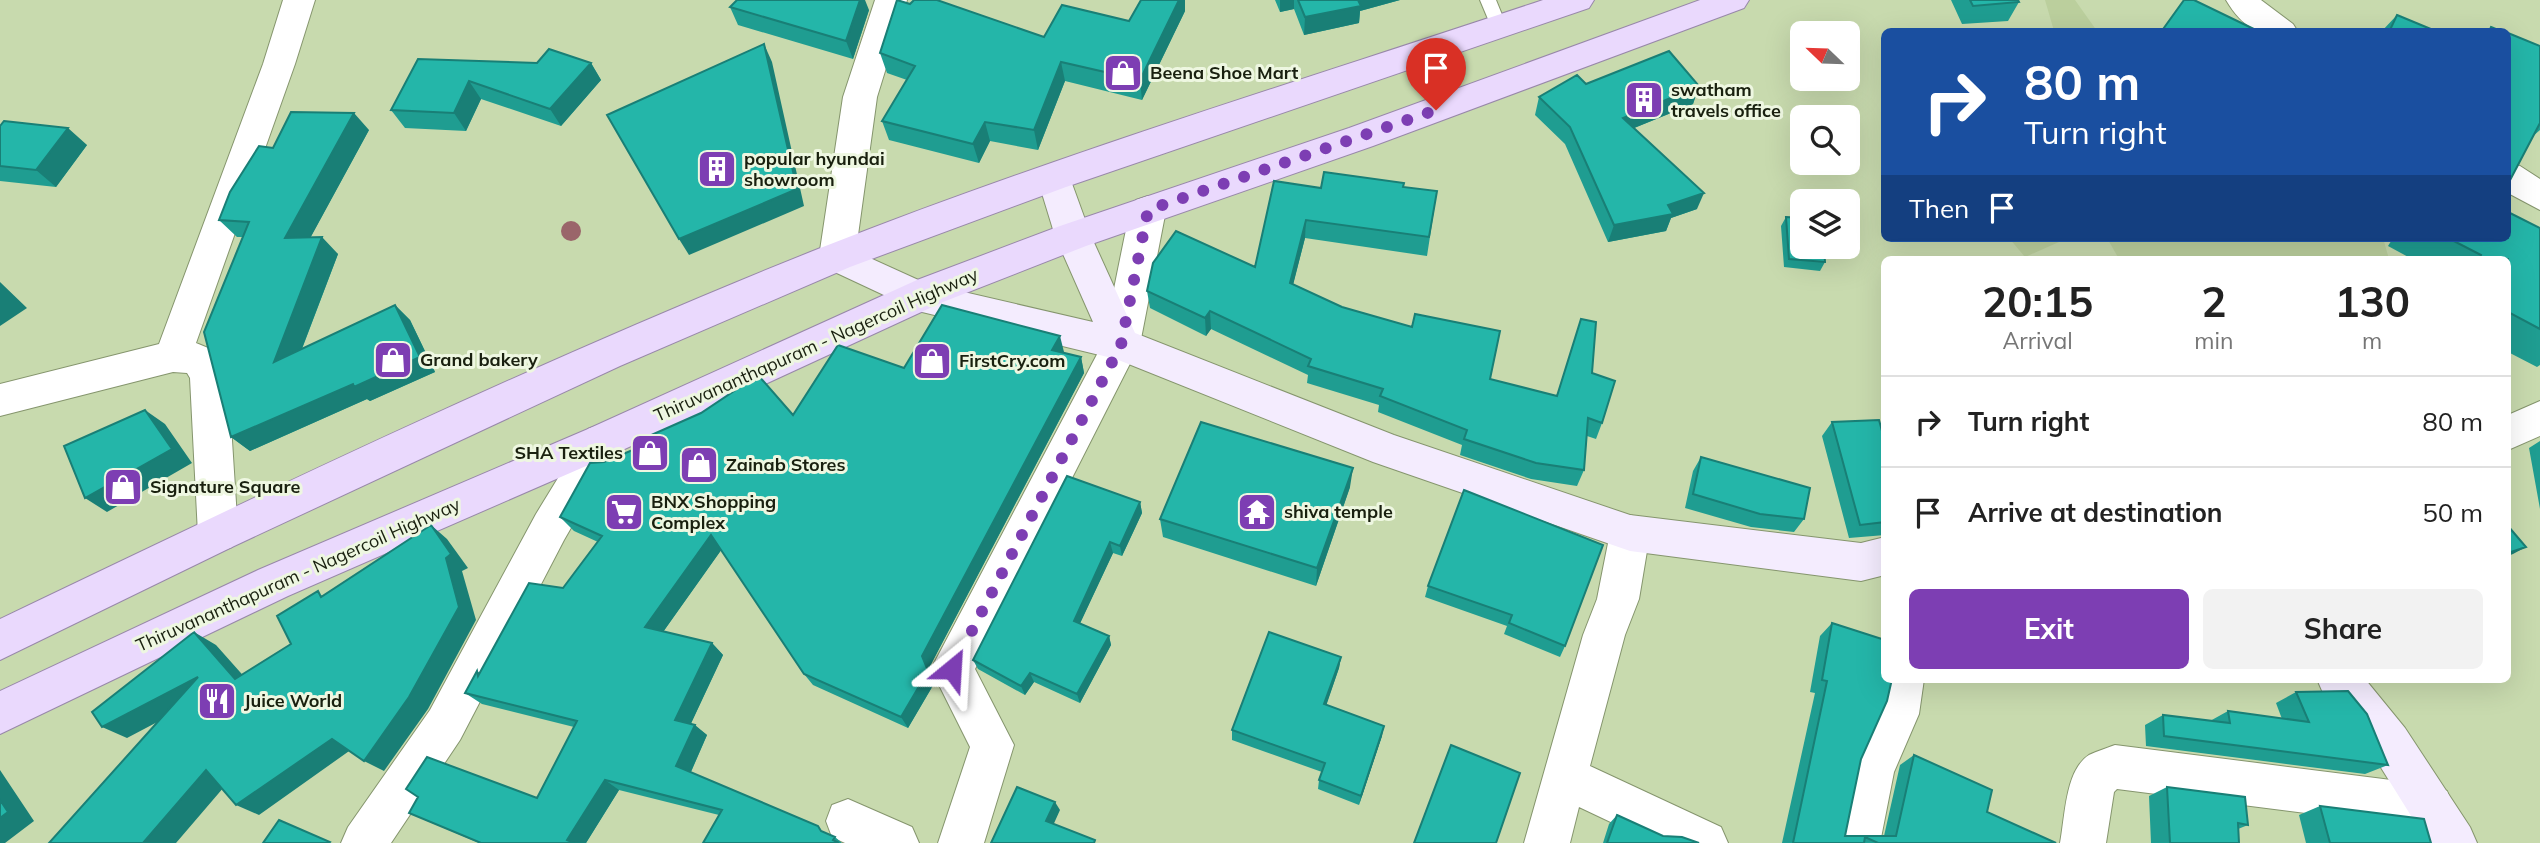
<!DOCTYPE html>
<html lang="en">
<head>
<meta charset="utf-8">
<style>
	body { margin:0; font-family:Mulish,sans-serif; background:#f2f2f2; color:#222; height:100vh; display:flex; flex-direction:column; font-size:26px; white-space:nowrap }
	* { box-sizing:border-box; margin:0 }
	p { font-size:23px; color:#767676 }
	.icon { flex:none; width:38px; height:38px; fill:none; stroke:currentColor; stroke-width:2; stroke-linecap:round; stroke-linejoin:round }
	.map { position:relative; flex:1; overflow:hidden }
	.panel { position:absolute; left:1881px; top:256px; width:630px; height:427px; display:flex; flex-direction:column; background:#fff; border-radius:10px; box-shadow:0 7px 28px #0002 }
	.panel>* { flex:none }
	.banner { position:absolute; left:1881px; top:28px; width:630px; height:214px; border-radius:10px; box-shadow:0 7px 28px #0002; background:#1a4fa0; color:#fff; overflow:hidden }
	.needle { width:46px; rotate:293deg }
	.tools { position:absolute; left:1790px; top:21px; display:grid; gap:14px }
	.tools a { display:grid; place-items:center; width:70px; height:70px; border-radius:10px; background:#fff; box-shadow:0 7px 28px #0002; font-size:35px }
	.pin { position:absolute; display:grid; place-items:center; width:60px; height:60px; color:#fff; margin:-72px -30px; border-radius:50% 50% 50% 0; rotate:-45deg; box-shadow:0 0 7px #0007 }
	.pin .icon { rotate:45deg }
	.me { position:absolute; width:77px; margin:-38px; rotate:27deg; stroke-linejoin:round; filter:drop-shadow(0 0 5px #0008) }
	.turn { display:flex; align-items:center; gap:24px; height:147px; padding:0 28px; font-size:32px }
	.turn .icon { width:91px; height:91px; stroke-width:2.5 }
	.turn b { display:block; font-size:49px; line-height:60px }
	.then { display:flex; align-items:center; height:66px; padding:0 28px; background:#0003; gap:14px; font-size:26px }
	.eta { display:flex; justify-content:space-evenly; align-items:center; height:119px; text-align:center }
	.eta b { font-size:42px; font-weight:700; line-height:49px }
	.cta { display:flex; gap:14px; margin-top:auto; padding:14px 28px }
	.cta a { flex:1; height:80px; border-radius:10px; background:#7d3eb3; color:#fff; font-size:28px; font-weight:700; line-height:80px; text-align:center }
	.cta a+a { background:#f2f2f2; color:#222 }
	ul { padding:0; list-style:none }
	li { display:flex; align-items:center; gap:21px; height:91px; padding:0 28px; border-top:2px solid #e0e0e0 }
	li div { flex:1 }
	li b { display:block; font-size:26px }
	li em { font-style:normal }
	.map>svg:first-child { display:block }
	.built { fill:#bbcf9d }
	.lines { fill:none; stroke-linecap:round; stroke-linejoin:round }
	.lane-casing { stroke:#85956d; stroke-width:2 }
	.street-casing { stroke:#85956d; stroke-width:2 }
	.secondary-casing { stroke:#85956d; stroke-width:2 }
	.primary-casing { stroke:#9888a9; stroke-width:2 }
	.lane { fill:#fff; fill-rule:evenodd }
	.street { fill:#fff; fill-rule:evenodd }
	.secondary { fill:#f4ecfe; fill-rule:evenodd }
	.primary { fill:#ead9fd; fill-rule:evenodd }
	.tree { fill:#9a656a }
	.wall { fill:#1f9d91 }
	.shaded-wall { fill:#197f76 }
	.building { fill:#24b6a9; stroke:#197f76; stroke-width:2 }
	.route { stroke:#7d3eb3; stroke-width:12; stroke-dasharray:0 21.6 }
	.labels { text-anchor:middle; stroke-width:6; stroke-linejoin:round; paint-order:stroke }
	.poi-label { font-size:18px; font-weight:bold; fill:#19200f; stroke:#eef7e1; text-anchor:start }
	.street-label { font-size:18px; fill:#19200f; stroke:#eef7e1 }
</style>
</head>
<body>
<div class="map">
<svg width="2540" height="843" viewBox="0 0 2540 843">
	<rect width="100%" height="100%" fill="#c8daae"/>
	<path class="built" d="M2045,0H2075L2097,31H2054Z
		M2009,238H2068L2025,257Z
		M2107,238H2383L2389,259H2119Z"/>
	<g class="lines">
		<g class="lane-casing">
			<path id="lane" d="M1480,0H1496L1507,27L1505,31H1493Z"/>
		</g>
		<g class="street-casing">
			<path id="street" d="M283,0H315L295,64L196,343L213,350L228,378L238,534L232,547L218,552L204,547L198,534L190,378L187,373L173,372L0,416V384L159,344L263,64Z
				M875,0H907L877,97L855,257L850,267L837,271L824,267L819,257L843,97Z
				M2226,0H2261L2293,24L2298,32C2261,32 2247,35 2226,0Z
				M2508,163L2520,166L2540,179V210L2508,193Z
				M1148,196L1160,200L1166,210L1140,344L975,669L1014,745L984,843H938L970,747L931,669L1103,343L1130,210L1136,200Z
				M2540,401V436L2508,450V415Z
				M602,424L616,429L621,441L564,540L460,740L391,843H341L348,827L430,710L536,514L588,429Z
				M1630,515L1644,520L1650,533L1639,599L1625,635L1590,766L1721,827L1728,843H1655L1579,807L1570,843H1524L1583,635L1597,599L1610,533L1616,520Z
				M1885,672V679H1924L1919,714L1894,772L1880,843H1834L1850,771L1876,713Z
				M2115,745L2431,785L2447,791L2453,807L2447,823L2431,829L2117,789L2114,792L2106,843H2060C2065,818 2065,770 2089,755C2097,751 2107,748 2115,745Z
				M848,799L912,827L919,843H845L832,837L826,821L832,805Z"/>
		</g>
		<g class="secondary-casing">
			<path id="secondary" d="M1054,164L1066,167L1091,236L1135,333L1394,435L1630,515L1861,543L1885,537V575L1861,581L1630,551L1373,462L1116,359L918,311L824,267L819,257L824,247L837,243L925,283L1093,322L1055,236L1037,177L1042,167Z
				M2317,679H2365L2405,728L2470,827L2477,843H2428L2375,758L2323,693Z"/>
		</g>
		<g class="primary-casing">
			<path id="primary" d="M1543,0H1594L1589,8L1066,187L850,267L620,366L232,547L0,660V619C271,489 544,358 823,247C1059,154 1303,80 1543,0Z
				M1700,0H1749L1744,8L1373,146L1086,246L943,302L616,453L288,596L0,734V691L258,570L588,429L917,280L1060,226L1349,128Z"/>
		</g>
		<use href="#lane" class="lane"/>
		<use href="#street" class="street"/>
		<use href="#secondary" class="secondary"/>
		<use href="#primary" class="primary"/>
	</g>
	<circle class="tree" cx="571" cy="231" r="10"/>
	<path class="wall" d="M1141,0H1185V11L1142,100L1065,81L1038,150L990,141L979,163L889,140L882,121L907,80L887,73L880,53L910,4L1044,37L1129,21Z
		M1275,0H1400L1360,11L1359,23L1304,35L1294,9L1280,12Z
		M1951,0H2018L2019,2L2008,21L1962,24Z
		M730,7L869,10L853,59L738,25Z
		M2397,15L2438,32H2381Z
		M2540,46V130L2532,137Z
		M418,59L537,63H591L601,80L561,126L481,99L466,131L405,128L391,110Z
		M1586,84L1699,86L1693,104L1634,128L1697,209L1671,218L1666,231L1608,242L1565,144L1535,115L1539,97Z
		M0,126L87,145L56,187L0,181Z
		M369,130L310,238L338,254L302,349L395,305L410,320L435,372L370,401L367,399L250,451L231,437L243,237H237L219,220L273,148Z
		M1403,187L1437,191L1427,256L1305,238L1293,284L1490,379L1556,396L1592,373L1602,423L1596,439L1587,436L1584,470L1577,486L1531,479L1460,455L1462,445L1378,412L1379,405L1307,383L1308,375L1211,329L1206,336L1150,308L1147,291L1255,267L1321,188Z
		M1786,217L1825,262L1820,271L1784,267L1781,226Z
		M2540,228V365L2537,367L2508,352V259H2412L2388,246L2393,238H2508Z
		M1064,352L1063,353L1081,357L1084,373L929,668L935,682L908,728L813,685L804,674L721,550L663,632L712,643L723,655L691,723L707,735L691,772L835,837L842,843H703L719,815L619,790L586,843H479L409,813L537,798L574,727L482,704L465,693L477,671L480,673L563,588L598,542L574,531L560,517L604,462L793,415L904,368Z
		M1832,422L1885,442V535L1849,538L1822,436Z
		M2540,441V509L2529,448Z
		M1701,457L1804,519L1794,532L1751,527L1685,508L1693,471Z
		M1350,487L1316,586L1163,537L1160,519Z
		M1464,490L1565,646L1560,657L1504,634L1507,626L1425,597L1428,586Z
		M1140,502L1142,513L1122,556L1113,553L1080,623L1109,636L1111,645L1080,703L1034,682L1025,695L978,669L973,660Z
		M1832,623L1861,759L1845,836H1884L1900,765L1914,755L1987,812L2056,843H1782L1815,693L1810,692L1820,636Z
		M1341,657L1339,668L1326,705L1382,736L1359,805L1318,789L1319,780L1322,772L1232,740V730Z
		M2296,692L2388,765L2365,774L2146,746L2145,725L2163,715L2210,721L2228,711L2282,719L2276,703Z
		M2167,787L2248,825L2238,829L2239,843H2151L2149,796Z
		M2320,806L2431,843H2306L2299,815Z
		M1617,815L1663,836L1699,843H1603L1609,824Z"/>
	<path class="shaded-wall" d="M860,0H865L869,10L853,59L846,41Z
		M1179,0H1185V11L1142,100L1140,80Z
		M1280,0H1294V9L1280,12Z
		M1355,0H1400L1360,11L1359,23L1304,35L1305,17Z
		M764,44L772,62L804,206L689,255L679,239Z
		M1061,62L1065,81L1038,150L1034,130Z
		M591,63L601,80L561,126L550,109Z
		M469,81L481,99L466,131L454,113Z
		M1699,86L1693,104L1617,135L1623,118Z
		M354,113L369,130L301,255L285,238Z
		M985,122L990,141L979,163L973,144Z
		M68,128L87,145L56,187L36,170Z
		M1704,193L1697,209L1671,218L1666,231L1608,242L1614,225L1668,205Z
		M1306,220L1305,238L1289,301L1290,283Z
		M322,237L338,254L291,377L274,362Z
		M0,282L27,308L0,326Z
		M395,305L410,320L435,372L370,401L367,399L250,451L231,437Z
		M1210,311L1211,329L1206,336L1205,318Z
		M1060,336L1064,352L1056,366L1052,350Z
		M1081,357L1084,373L929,668L935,682L908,728L901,717L922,656Z
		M145,410L165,424L192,463L107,512L85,498Z
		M1353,468L1350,487L1316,586L1317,568Z
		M1140,502L1142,513L1122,556L1120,546Z
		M431,525L447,539L468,568L462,571L476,620L428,709L384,771L364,761Z
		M711,535L722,549L658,639L645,627Z
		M1110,542L1113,553L1077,630L1074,621Z
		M2526,547L2513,554L2508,556V553Z
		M194,632L216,645L257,691L235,679Z
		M1109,636L1111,645L1080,703L1077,694Z
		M712,643L723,655L688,730L675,720Z
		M1341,657L1339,668L1323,715L1324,704Z
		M1030,673L1034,682L1025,695L1021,686Z
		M198,677L220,689L127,738L102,727Z
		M695,725L707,735L689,776L676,766Z
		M1384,726L1382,736L1359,805L1361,796Z
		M332,739L352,749L259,815L236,805Z
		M0,770L34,821L5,843H0Z
		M206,770L230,780L176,843H143Z
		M605,780L619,790L586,843H573L567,840Z
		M1055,802L1060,810L1051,830L1046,821Z"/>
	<path class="building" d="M737,0H860L846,41L730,7Z
		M897,0L910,4L914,0H937L1044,37L1062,5L1129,21L1141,0H1179L1140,80L1061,62L1034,130L985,122L973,144L882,121L915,66L880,53Z
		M1298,0H1358L1361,6L1305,17Z
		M1970,0H2018L2019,2L1973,6Z
		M2184,0H2194L2260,32H2161Z
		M2397,15L2438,32H2389Z
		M2491,27L2503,32H2489Z
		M2508,33L2540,46V123L2508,184Z
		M764,44L797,189L679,239L607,115Z
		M549,49L591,63L550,109L469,81L454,113L391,110L418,59L537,63Z
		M1669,51L1699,86L1623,118L1704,193L1668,205L1673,214L1614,225L1570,127L1539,97L1577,75L1586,84Z
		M291,112L354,113L285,238L322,237L274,362L395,305L420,357L354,387L353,384L231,437L204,332L249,222L219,220L230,192L259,146L273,148Z
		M4,121L68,128L36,170L0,166V126Z
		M1324,172L1404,183L1403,187L1437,191L1429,237L1306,220L1290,283L1342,307L1412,327L1415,314L1500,331L1490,379L1557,396L1581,319L1596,322L1592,373L1615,381L1602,423L1588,418L1584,470L1536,463L1464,439L1467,430L1380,396L1383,389L1308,366L1311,359L1210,311L1205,318L1147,291L1153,263L1176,231L1255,267L1274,181L1321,188Z
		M2508,212L2540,228V329L2508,312V259H2479L2481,255L2448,238H2508Z
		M1786,217L1802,218V247H1824L1825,262L1789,259Z
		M942,305L1060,336L1052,350L1081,357L922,656L928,671L901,717L804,674L711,535L645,627L712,643L675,720L695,725L676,766L818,826L821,831L835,837L833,840L839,843H703L722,810L605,780L567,840L574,843H481L409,813L418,797L406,789L427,757L537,798L577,721L465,693L477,671L478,676L529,583L563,588L602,536L560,517L590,463L604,462L652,442L649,436L701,413L758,375L793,415L838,345L904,368Z
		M145,410L172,449L85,498L64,446Z
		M1879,420L1885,442V522L1860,525L1832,422Z
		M1201,422L1353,468L1317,568L1160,519Z
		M1701,457L1810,488L1804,519L1760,514L1693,494Z
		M1067,476L1140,502L1120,546L1110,542L1074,621L1109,636L1077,694L1030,673L1021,686L973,660Z
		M1464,490L1603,545L1565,646L1509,623L1512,615L1428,586Z
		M431,525L451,554L446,558L459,607L409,697L364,761L332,739L236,805L206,770L143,843H49L198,677L102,727L92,712L194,632L235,679L291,644L277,616L318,591L321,597Z
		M2508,526L2526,547L2508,553Z
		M1832,623L1885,640V679H1892L1887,701L1861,759L1845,836H1896L1914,755L1992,790L1987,812L2056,843H1878L1865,837L1864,843H1793L1827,681L1822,680Z
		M1269,632L1341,657L1324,704L1384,726L1361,796L1319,780L1325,763L1232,730Z
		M2348,691L2367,714L2388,765L2164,736L2163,715L2230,723L2228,711L2309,722L2296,692Z
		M1451,745L1520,773L1496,843H1414Z
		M1017,787L1055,802L1046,821L1095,840L1094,843H991Z
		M2167,787L2245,797L2248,825L2238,823L2239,843H2170Z
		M0,800L8,812L0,818Z
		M2320,806L2424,819L2431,843H2330Z
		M1617,815L1663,836L1682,837L1699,843H1607Z
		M279,820L330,842L329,843H263Z"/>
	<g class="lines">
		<path class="route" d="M952,669L1121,345L1148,210L1436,110"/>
	</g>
	<defs>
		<g id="shop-square" transform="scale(2.0125)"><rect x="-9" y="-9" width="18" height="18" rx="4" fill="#7d3eb3" stroke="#eef7e1"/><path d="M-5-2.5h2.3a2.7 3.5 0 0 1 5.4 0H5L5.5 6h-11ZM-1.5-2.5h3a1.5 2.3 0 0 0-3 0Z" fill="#fff"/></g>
		<g id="building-square" transform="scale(2.0125)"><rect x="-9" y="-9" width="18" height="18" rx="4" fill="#7d3eb3" stroke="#eef7e1"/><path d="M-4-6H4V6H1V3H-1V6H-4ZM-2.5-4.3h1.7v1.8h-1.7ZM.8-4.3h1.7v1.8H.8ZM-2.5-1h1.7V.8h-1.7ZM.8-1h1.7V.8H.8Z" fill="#fff"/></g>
		<g id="supermarket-square" transform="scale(2.0125)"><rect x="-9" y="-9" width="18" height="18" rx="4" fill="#7d3eb3" stroke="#eef7e1"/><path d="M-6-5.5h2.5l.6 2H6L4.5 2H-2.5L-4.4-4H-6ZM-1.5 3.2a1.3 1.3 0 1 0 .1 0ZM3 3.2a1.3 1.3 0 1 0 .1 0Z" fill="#fff"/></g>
		<g id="temple-square" transform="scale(2.0125)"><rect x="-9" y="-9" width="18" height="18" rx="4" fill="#7d3eb3" stroke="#eef7e1"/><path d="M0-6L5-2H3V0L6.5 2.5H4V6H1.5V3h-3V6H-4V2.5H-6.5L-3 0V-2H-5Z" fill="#fff"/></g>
		<g id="restaurant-square" transform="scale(2.0125)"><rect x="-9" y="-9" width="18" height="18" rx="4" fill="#7d3eb3" stroke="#eef7e1"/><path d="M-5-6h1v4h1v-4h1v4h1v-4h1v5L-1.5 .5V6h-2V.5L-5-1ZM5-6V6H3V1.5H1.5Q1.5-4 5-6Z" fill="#fff"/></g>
	</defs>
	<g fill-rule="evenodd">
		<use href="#shop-square" x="1123" y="73"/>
		<use href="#building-square" x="1644" y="100"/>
		<use href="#building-square" x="717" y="169"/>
		<use href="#shop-square" x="393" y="360"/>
		<use href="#shop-square" x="932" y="361"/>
		<use href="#shop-square" x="650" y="453"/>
		<use href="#shop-square" x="699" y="465"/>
		<use href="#shop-square" x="123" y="487"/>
		<use href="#supermarket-square" x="624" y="512"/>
		<use href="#temple-square" x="1257" y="512"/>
		<use href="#restaurant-square" x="217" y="701"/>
	</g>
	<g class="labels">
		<g class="poi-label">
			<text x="1150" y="79">Beena Shoe Mart</text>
			<text x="1671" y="96">swatham<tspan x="1671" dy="21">travels office</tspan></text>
			<text x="744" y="165">popular hyundai<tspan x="744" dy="21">showroom</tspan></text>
			<text x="420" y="366">Grand bakery</text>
			<text x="959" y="367">FirstCry.com</text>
			<text x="623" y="459" text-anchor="end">SHA Textiles</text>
			<text x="726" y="471">Zainab Stores</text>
			<text x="150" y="493">Signature Square</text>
			<text x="651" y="508">BNX Shopping<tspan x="651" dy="21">Complex</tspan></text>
			<text x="1284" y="518">shiva temple</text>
			<text x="244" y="707">Juice World</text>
		</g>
		<g class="street-label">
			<text transform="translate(816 345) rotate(-24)" y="6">Thiruvananthapuram - Nagercoil Highway</text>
			<text transform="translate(298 575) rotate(-24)" y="6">Thiruvananthapuram - Nagercoil Highway</text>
		</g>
	</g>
</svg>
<div class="tools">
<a><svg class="needle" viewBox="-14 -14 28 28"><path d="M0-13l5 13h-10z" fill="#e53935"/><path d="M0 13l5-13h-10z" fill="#767676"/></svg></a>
<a><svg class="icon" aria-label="search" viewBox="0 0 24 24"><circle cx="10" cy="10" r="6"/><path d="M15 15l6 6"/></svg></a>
<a><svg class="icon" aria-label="layers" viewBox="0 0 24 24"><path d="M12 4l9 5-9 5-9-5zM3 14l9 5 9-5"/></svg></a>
</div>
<div class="pin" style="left:1436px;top:110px;background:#d93025"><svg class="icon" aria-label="arrive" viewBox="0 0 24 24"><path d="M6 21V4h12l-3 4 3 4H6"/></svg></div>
<svg class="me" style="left:952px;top:669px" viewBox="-20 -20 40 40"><path d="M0-17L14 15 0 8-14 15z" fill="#7d3eb3" stroke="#fff" stroke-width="4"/></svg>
<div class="banner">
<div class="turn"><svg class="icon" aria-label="right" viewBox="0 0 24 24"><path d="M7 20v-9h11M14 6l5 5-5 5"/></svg><div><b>80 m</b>Turn right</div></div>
<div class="then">Then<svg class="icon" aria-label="arrive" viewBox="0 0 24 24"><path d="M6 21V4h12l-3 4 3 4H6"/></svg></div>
</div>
<section class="panel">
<div class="eta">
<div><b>20:15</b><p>Arrival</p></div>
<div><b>2</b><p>min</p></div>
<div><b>130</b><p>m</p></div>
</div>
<ul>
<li><svg class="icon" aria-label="right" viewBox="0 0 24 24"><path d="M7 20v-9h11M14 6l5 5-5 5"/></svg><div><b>Turn right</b></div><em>80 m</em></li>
<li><svg class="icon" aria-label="arrive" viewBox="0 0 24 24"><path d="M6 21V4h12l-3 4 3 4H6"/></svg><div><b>Arrive at destination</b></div><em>50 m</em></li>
</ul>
<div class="cta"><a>Exit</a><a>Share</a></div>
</section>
</div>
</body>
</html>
